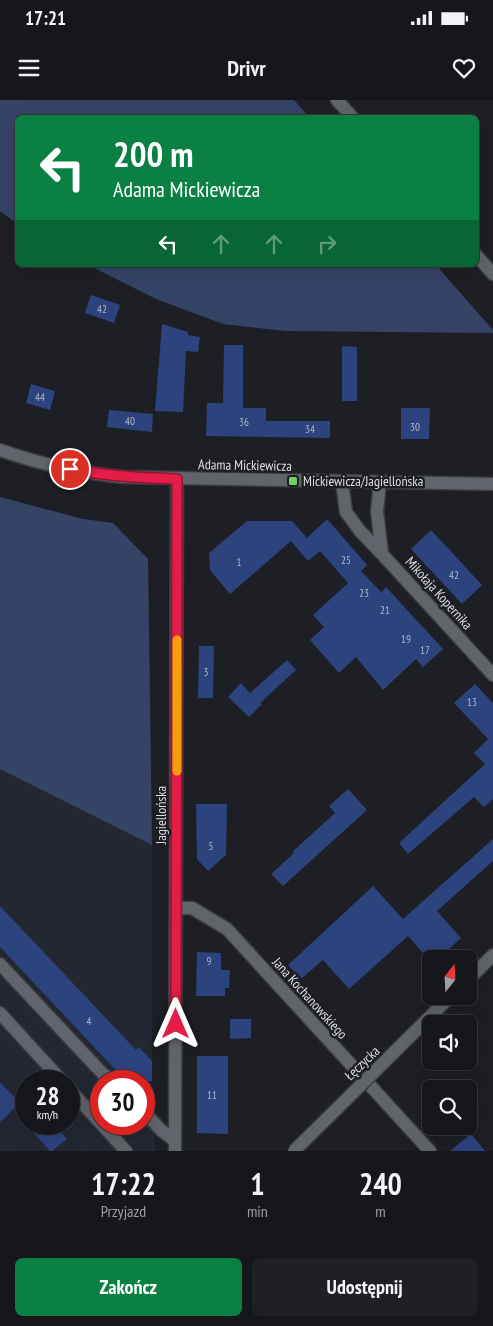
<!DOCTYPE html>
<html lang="pl">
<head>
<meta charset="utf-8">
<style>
	body { margin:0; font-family:"PT Sans Narrow",sans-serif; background:#1f2025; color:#f1f3f6; height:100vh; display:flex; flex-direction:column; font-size:19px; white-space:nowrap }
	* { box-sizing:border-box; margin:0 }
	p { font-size:16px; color:#9e9fa3 }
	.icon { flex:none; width:28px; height:28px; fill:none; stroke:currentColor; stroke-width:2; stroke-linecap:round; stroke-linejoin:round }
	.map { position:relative; height:1051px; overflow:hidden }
	.details { display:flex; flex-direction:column; background:#16171c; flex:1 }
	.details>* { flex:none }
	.top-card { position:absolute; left:15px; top:15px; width:464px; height:152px; border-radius:8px; box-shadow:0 5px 20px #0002,0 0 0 1px #35363b; background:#0b8043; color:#fff; overflow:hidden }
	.needle { width:32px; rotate:18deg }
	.tools { position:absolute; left:422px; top:850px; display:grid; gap:10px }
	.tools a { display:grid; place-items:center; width:55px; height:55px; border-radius:8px; background:#16171c; box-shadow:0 5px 20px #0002,0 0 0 1px #35363b; font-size:25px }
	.speed { position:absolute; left:15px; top:970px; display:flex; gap:10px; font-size:25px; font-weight:700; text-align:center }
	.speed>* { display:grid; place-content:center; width:65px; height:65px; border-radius:50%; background:#16171c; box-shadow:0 5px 20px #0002,0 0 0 1px #35363b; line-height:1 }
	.speed small { font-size:12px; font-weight:400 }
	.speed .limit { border:8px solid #d22; background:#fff; color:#111 }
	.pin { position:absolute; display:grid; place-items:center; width:42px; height:42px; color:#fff; margin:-21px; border:2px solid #fff; border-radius:50%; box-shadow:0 1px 5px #0007 }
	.me { position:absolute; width:55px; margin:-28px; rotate:0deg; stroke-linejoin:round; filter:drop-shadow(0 0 4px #0008) }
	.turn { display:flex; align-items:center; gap:18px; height:105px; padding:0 15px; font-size:22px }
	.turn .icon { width:65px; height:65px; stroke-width:2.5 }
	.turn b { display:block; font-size:35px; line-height:42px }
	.lanes { display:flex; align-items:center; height:48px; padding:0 15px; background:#0003; justify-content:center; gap:25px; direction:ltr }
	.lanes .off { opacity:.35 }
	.eta { display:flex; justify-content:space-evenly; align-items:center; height:85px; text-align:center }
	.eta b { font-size:30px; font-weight:600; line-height:35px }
	.primary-button { display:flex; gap:10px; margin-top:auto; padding:10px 15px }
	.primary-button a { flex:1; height:58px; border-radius:8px; background:#0b8043; color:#fff; font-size:20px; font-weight:600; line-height:58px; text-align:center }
	.primary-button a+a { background:#1f2025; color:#f1f3f6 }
	.status { display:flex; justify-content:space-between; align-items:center; height:35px; padding:0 25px; background:#16171c; direction:ltr }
	.status svg { height:14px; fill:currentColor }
	header { display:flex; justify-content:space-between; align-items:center; height:65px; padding:0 15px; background:#16171c; font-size:22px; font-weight:600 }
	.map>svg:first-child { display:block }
	.built { fill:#232732; fill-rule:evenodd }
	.green { fill:#354367 }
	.building { fill:#2d437e }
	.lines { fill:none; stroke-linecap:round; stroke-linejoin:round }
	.minor-casing { stroke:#3a3c41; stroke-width:15 }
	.minor { stroke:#61646a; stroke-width:12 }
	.minor-bridge-casing { stroke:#3a3c41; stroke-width:15; stroke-linecap:butt }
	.minor-bridge { stroke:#61646a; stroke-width:12 }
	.route-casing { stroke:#92132f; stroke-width:12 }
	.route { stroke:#e11d48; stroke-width:9 }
	.slow { stroke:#f59e0b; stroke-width:9 }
	.poi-dot { fill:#6ad364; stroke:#1d1f25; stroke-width:2 }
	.labels { text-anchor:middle; stroke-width:5; stroke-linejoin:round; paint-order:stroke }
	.number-label { font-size:11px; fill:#b0b6c8 }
	.street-label { font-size:14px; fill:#dbdde1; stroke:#1d1f25 }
	.poi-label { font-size:14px; fill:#dbdde1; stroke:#1d1f25; text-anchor:start }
</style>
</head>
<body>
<div class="status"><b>17:21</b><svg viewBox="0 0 49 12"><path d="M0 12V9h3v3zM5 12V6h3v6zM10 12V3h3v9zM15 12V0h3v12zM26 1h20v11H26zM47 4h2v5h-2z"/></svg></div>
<header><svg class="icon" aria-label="menu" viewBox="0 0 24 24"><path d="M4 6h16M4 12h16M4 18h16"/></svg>Drivr<svg class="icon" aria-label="heart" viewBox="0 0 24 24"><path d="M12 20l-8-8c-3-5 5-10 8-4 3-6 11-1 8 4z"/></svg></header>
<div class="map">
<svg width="493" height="1051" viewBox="0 0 493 1051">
	<rect width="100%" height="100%" fill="#1d1f25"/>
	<path class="built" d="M0,397L83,419L113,423L148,459L152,745V1007L155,1051H0ZM26,981H69V1024H26ZM101,981H144V1024H101Z"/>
	<path class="green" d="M0,0H294L309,17L18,18L17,124L0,111Z
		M88,165H436L493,230V233L285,231L223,224L156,199Z
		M0,397L83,419L113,423L148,459L152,745L0,669Z"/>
	<path class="building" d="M91,195L120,205L114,223L85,213Z
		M162,224L188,232V235L200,237L198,252L186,251L183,312L155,311Z
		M224,245H243V308H266V321H330V338L206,336L207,303H223Z
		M342,246L357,247V301H342Z
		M31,284L55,291L50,310L26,303Z
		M401,308H430L429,339H401Z
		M109,310L153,314L152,332L107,327Z
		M327,419L367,465L361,471L381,492L386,487L443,549L423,567L416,559L383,590L356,557L339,573L310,540L324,527L313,515L348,483L320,451L308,461L291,441L230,494L210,470L209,453L247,421H292L307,438Z
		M431,430L482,485L462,504L411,449Z
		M199,546H214L213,598H198Z
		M287,560L296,570L260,603L262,604L249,617L228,597L241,583L250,593Z
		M475,584L493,603V699L484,707L474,697L408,754L399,743L485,664L474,653L488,639L454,603Z
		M348,689L367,710L283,786L271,774L294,753L293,751L335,713L329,706Z
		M196,704H227L226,755L208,771L197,759Z
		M493,739V761L437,811L461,838L438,859H431V862L408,836L349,889L323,860L301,879L288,865L373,786L403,819Z
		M0,806L136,950L139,947L152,961V981H126L0,847Z
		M197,852L221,853V870H230L229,888H225V896H196Z
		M230,919H251V938L230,939Z
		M197,956H228V1034L197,1033Z
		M0,982L20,1003L0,1022Z
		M26,1024H53L67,1039L52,1051H50Z
		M471,1034L485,1051H450Z"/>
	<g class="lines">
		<g class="minor-casing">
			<path id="minor" d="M337,0L353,18
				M476,155L493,174
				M0,350C39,364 82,373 123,377L493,384
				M342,382L346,412L360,431L382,454L377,411L380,382
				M382,454L493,575
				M176,808H192L227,829L430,1051
				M0,864L102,973L112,981
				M469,879L493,855
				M0,913L62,981
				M69,989L126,1051
				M144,1012L161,1030L175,1041
				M175,1051L177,379"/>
		</g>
		<use href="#minor" class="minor"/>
		<g class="minor-bridge-casing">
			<path id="minor-bridge" d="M294,1051L451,896"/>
		</g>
		<use href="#minor-bridge" class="minor-bridge"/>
	</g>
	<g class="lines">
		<g class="route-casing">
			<path id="route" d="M70,369C106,376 141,378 177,379L176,924"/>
		</g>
		<use href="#route" class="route"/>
		<path class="slow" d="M177,671V540"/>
	</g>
	<rect class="poi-dot" x="288" y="376" width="10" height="10" rx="2.5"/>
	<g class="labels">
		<g class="number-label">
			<text x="102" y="213">42</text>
			<text x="40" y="301">44</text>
			<text x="130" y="325">40</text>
			<text x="244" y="326">36</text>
			<text x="415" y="331">30</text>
			<text x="310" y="333">34</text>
			<text x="346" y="464">25</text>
			<text x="239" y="466">1</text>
			<text x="454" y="479">42</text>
			<text x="364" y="497">23</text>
			<text x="385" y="514">21</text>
			<text x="406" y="543">19</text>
			<text x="425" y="554">17</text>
			<text x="206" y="576">3</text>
			<text x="472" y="606">13</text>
			<text x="211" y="750">5</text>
			<text x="209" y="865">9</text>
			<text x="89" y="925">4</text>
			<text x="212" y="999">11</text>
		</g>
		<g class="street-label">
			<text transform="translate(245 365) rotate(1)" y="5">Adama Mickiewicza</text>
			<text transform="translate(439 493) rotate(48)" y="5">Mikołaja Kopernika</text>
			<text transform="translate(161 715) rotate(-90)" y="5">Jagiellońska</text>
			<text transform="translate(310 898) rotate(48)" y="5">Jana Kochanowskiego</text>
			<text transform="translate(362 963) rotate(-44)" y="5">Łęczycka</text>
		</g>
		<g class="poi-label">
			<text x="303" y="386">Mickiewicza/Jagiellońska</text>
		</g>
	</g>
</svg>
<div class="tools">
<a><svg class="needle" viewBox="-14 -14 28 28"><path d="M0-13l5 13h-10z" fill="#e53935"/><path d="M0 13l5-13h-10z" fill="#9e9fa3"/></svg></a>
<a><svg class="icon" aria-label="sound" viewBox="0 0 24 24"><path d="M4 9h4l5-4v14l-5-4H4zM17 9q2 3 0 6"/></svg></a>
<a><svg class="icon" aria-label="search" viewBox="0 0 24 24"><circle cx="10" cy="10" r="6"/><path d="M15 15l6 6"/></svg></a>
</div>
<div class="speed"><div>28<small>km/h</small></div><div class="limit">30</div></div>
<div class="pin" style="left:70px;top:369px;background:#d93025"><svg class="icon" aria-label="arrive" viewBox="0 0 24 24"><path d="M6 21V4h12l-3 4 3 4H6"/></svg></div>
<svg class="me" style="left:176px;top:924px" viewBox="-20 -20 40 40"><path d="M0-17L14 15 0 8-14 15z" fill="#e11d48" stroke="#fff" stroke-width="4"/></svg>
<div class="top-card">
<div class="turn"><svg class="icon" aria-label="left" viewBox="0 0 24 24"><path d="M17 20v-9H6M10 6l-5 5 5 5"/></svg><div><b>200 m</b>Adama Mickiewicza</div></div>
<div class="lanes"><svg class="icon" aria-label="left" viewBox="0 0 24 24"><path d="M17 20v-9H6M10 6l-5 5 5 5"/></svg><svg class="icon off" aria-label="ahead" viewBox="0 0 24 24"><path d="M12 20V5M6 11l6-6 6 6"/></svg><svg class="icon off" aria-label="ahead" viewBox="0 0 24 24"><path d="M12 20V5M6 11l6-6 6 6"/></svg><svg class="icon off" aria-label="right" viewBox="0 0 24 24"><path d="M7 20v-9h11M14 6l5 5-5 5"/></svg></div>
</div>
</div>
<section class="details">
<div class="eta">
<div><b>17:22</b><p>Przyjazd</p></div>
<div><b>1</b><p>min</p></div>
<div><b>240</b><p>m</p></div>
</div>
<div class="primary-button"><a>Zakończ</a><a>Udostępnij</a></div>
</section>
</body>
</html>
